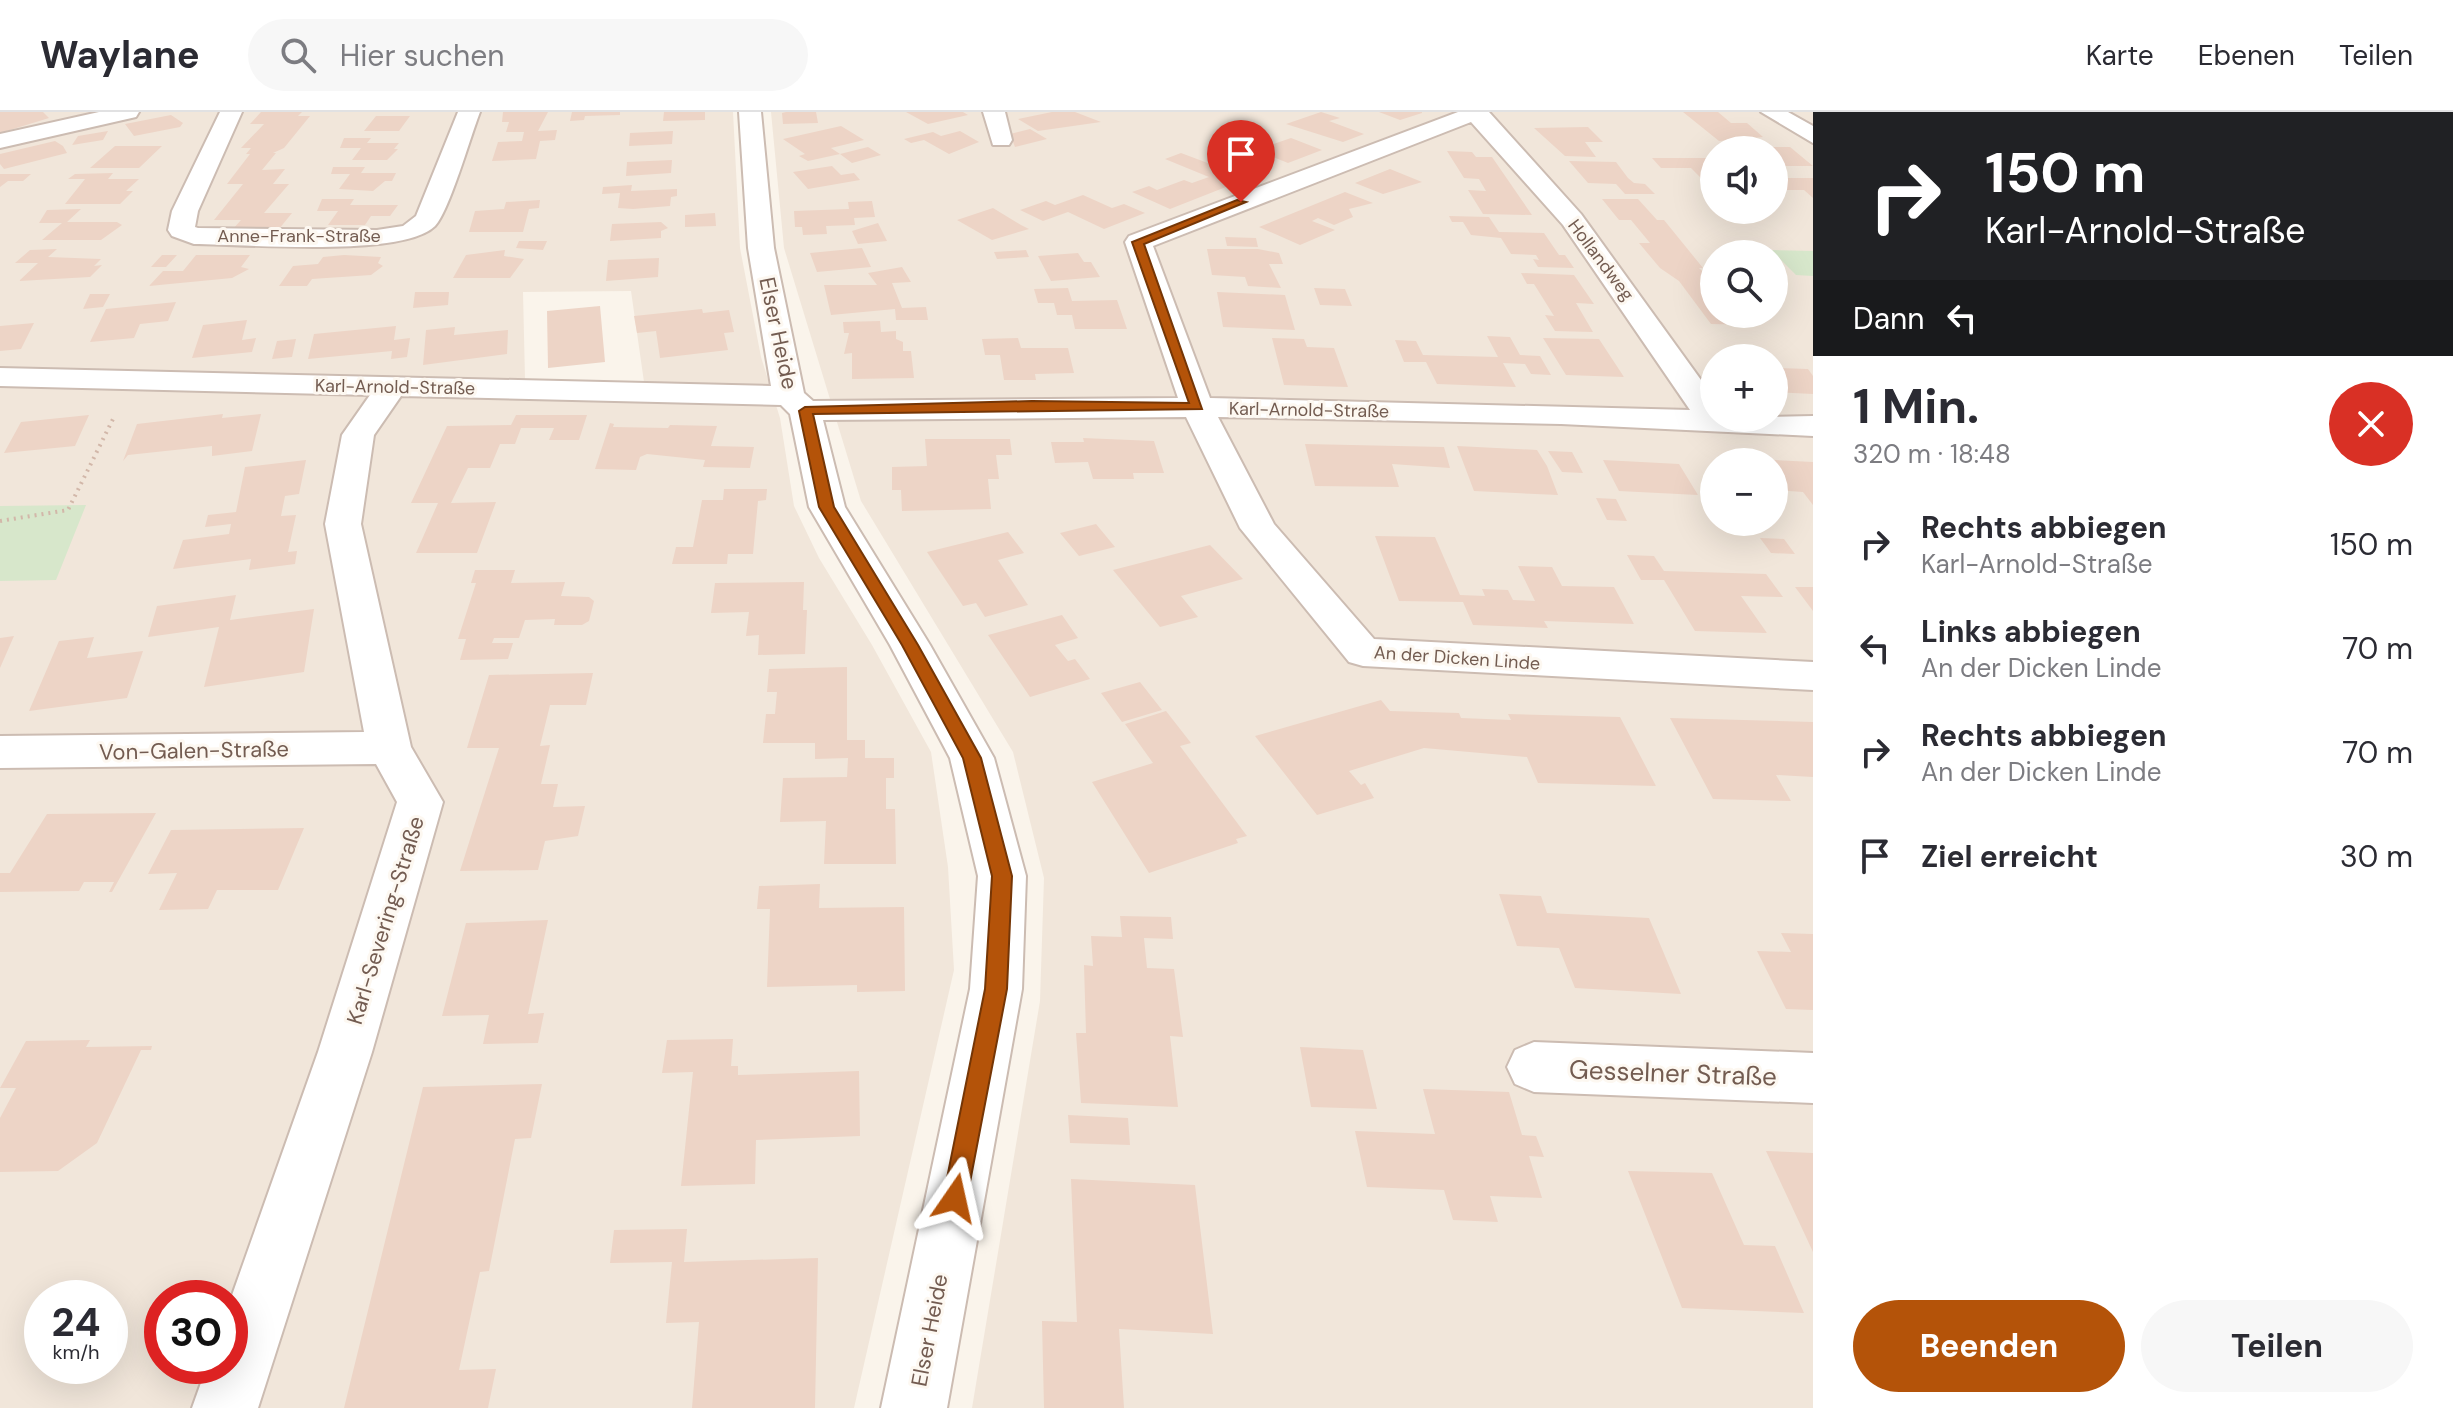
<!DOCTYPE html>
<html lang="de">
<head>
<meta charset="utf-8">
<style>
	body { margin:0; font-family:"DM Sans",sans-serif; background:#f7f7f7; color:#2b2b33; height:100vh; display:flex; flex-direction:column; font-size:30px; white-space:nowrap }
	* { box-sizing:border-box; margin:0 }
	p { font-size:26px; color:#7c7c81 }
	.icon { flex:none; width:44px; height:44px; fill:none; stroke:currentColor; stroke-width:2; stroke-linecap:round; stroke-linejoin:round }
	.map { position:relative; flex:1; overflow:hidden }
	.details { display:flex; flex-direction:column; background:#fff; width:640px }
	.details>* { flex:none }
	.guide { background:#202124; color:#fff; overflow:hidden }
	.controls { position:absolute; left:1700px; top:24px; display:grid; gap:16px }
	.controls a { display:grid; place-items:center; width:88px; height:88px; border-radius:50%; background:#fff; box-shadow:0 8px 32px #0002; font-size:40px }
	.speed { position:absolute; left:24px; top:1168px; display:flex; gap:16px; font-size:40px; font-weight:700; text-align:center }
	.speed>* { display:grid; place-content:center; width:104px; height:104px; border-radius:50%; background:#fff; box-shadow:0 8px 32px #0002; line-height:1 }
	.speed small { font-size:20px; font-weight:400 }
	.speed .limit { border:12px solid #d22; background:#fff; color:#111 }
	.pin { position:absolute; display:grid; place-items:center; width:68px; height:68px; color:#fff; margin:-82px -34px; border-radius:50% 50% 50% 0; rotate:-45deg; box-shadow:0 0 8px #0007 }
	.pin .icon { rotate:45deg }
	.me { position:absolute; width:88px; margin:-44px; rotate:11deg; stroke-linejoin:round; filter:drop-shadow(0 0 6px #0008) }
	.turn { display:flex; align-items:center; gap:28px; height:168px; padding:0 40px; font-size:36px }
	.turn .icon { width:104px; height:104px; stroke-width:2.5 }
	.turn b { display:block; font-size:56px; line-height:68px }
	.then { display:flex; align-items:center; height:76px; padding:0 40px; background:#0003; gap:16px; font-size:30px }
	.round { display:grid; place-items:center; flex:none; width:84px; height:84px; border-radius:42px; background:#f7f7f7 }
	.headline { display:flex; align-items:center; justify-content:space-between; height:136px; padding:0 40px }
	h1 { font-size:48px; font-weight:700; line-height:60px }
	.button { display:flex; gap:16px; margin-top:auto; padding:16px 40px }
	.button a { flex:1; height:92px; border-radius:48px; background:#b45309; color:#fff; font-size:32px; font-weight:700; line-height:92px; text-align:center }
	.button a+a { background:#f7f7f7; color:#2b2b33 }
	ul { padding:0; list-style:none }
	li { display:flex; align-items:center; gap:24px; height:104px; padding:0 40px }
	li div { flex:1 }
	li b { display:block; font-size:30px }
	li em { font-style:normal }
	header { display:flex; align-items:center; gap:48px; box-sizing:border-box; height:112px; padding:0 40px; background:#fff; border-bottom:2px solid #e1e1e2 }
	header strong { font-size:38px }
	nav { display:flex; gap:44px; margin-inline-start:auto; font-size:28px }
	.search { width:560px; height:72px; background:#f7f7f7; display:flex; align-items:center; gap:20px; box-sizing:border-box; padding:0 28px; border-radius:44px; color:#7c7c81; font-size:30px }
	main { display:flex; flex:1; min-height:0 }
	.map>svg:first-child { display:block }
	.residential { fill:#f1e6da; fill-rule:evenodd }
	.green { fill:#d7e7cb }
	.building { fill:#edd4c6 }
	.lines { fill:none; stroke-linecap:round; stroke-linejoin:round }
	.minor-casing { stroke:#ccbcb2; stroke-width:4 }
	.path { stroke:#d2b7a9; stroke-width:4; stroke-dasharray:2 5; stroke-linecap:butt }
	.minor { fill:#fff; fill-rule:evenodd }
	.route { fill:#b45309; stroke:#753606; stroke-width:2 }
	.labels { text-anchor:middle; stroke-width:6; stroke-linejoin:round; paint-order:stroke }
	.far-street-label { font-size:18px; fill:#735c51; stroke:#fdf8f1 }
	.street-label { font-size:22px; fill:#735c51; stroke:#fdf8f1 }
	.near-street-label { font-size:26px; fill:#735c51; stroke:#fdf8f1 }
</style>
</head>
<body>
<header>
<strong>Waylane</strong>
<div class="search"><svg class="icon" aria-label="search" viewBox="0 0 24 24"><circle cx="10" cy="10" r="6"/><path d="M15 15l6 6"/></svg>Hier suchen</div>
<nav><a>Karte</a><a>Ebenen</a><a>Teilen</a></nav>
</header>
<main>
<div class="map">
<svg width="1813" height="1296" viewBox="0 0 1813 1296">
	<rect width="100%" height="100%" fill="#faf4eb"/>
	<path class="residential" d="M0,0H733L740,136L761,245L780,306L794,394L819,446L872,533L931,640L948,755L954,858L854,1296H0ZM631,179L644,270L525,267L523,180ZM42,1186H110V1254H42ZM162,1186H230V1254H162Z
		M771,0H1813V1296H972L1040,889L1044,766L1013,640L861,389L784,136ZM1714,38H1774V98H1714ZM1714,142H1774V202H1714ZM1714,246H1774V306H1714ZM1714,350H1774V410H1714Z"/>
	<path class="green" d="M1771,138L1813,139V164L1796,163Z
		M86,393L56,468L0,469V394Z"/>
	<path class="building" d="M0,0H43L49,6L0,21Z
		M261,0H302L298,4H310L284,36L273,41H276L262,58L285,57L273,72H289L264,101H292L279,117H233L241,108H214L243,72H227L250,42H246L251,36H241L264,12H250Z
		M503,0H548L538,19L557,18L555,28L540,29L536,47L492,49L498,30L522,29L524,20H506L509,10H502Z
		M572,0H620V3L585,4L584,8L570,9Z
		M664,0H705V8L663,9Z
		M786,0H816L818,11L783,12L782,1Z
		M906,0H963L968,3L928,12Z
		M1052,0H1075L1101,10L1038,19L1018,7Z
		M1321,0L1340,6L1329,9L1364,22L1343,30L1286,12Z
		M1379,0H1422V1L1400,8Z
		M1683,0H1718L1731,11H1747L1763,25L1719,29Z
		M171,3L183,11L180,15L134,24L125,12Z
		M376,4H410L399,19H364Z
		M841,14L864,28L831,36L840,42L808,49L799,44L805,42L783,27Z
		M1588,15L1603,30H1585L1596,45L1565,44L1534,16Z
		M1030,17L1047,27L1015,35L1010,22Z
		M108,19L103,28L72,33L78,24Z
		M673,19L672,32L629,34L630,21Z
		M960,19L979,30L949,42L924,28L911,31L904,27L933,20L941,24Z
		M344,26H371L367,31H399L394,37H398L387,48H352L361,36H340Z
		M1291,26L1322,38L1288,51L1256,38Z
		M55,29L63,34L67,41L4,57L0,52V42Z
		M115,34H162L139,56H90Z
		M868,35L881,43L852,51L840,42Z
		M1736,35H1790L1813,54H1774V38H1740Z
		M1447,39L1472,40L1476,45H1492L1532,103L1483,102L1468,78L1486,79L1479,67L1464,66Z
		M1181,41L1213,53L1236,45L1269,58L1170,97L1132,80L1149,74L1157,78L1184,68L1192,71L1209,65L1165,47Z
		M1652,46H1706L1714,54V71H1706L1691,56H1661Z
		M672,48L671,61L626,64L627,50Z
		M1569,49L1616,50L1628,66L1634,71L1645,72L1655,82H1625L1616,72L1588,71Z
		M832,54L841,63L854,61L860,68L808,77L793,60Z
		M333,55H365L361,61H396L392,69H385L373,79L339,77L350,62H331Z
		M1390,57L1422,70L1383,82L1355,71Z
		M113,61L108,67H139L126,79H133L120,92H65L85,67H68L75,62Z
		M0,62H31L23,69H8L0,75Z
		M1774,66H1813V86L1804,78H1786Z
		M632,73L631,79L677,77V84L671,85L670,94L633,97L618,96L620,81L602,82L603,75Z
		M1345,80L1373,91L1349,97L1353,105L1334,113L1318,106L1312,109L1335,118L1300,133L1259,115Z
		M1083,83L1112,96L1124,92L1145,101L1104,117L1068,100L1043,109L1020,98L1046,89L1055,93Z
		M322,87H354L350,93H398L390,104H371L365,113H328L338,99H317Z
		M1602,87H1638L1657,108H1664L1703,156H1699L1714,170V202H1749L1758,213L1711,212L1679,169L1660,156L1639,131H1650L1631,108H1619Z
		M540,88L539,96L529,97L523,120H469L475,99L504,97L506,90Z
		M872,89L875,105L854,106L855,113L826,114L827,122L803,123L802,115H795L794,99L849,97L848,90Z
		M993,96L1021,113L1029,117L992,128L957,108Z
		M81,97L67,110H117L122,113L101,128H42L62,111H39L47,98Z
		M715,101L716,114L685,115V103Z
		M1449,104L1489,105L1499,120L1544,121L1559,143H1565L1574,156L1538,155L1533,147L1539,148L1536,143L1511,142L1501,126L1471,123L1463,110H1452Z
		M661,110L668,116L661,119V126L610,129L612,112Z
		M878,111L887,129L858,132L852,119Z
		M1225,125L1256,126L1258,135L1227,134Z
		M519,129H547L543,138L516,136Z
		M862,136L871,155L817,160L810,141Z
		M57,137L48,145L101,147L94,154L102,153L90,165L19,169L38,151H15L30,138Z
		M1207,137H1258L1279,141L1283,152H1269L1281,176L1248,174L1245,165L1212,163Z
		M505,138L504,144L524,147L510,166H453L466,143Z
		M1026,138L1029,145L997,147L994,140Z
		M1078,141L1084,150H1091L1100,165L1051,169L1038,144Z
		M162,143H177L166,155H151Z
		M196,143H250L241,155L249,157L232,166L149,174L163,159H183Z
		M344,143L381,145L378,151L383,154L371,163L312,167L307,174H279L293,154L318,152L323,145Z
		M659,146L658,165L606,169L608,148Z
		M902,155L911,170L892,171L902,196L926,195L928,208H896L895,197L831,203L824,173H877L868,161Z
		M1521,161L1574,163L1594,192L1576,191L1593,220L1555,219L1545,203L1554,204L1534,172H1527Z
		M1068,176L1072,189L1117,188L1127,217H1075L1072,203H1057L1054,191H1038L1034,177Z
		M1314,176L1345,177L1352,194L1320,193Z
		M415,180H449L448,193L413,196Z
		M1217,180L1285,183L1295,218L1223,215Z
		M90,182H110L103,195L83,197Z
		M176,190L168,209L140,212L134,226L90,230L106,197Z
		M600,194L605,250L548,256L547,199Z
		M702,197L703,201L729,198L734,220L724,221L728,238L660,246L656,219L637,221L634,204Z
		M247,208L242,228L256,226L252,240L192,246L203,213Z
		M880,209L881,220L896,219V227L903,230V239H911L914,266L852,267V241L844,242L849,221H844L843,210Z
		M34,211L21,237L0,239V214Z
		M396,214L394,228L410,226L407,245L391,247L392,239L308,247L314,222Z
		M455,215L454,223L508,218L507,242L423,253L426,218Z
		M1487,224L1510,225L1520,243L1540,244L1551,263L1531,262L1525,252L1503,251L1516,275L1437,272L1426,250H1404L1395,228L1416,229L1423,243L1498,245Z
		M1018,226L1021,236H1068L1074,261L1035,262L1036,268H1004L1000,243H985L982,227Z
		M1272,226L1304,227L1307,235L1334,236L1348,275L1284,273Z
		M1543,226L1599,227L1624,265L1566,263Z
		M296,227L292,245L272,247L277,229Z
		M1723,237L1758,238L1765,246H1729Z
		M1774,256L1808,257L1813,264V282L1774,280Z
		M223,302L222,306L261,302L252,339L212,344V334L128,343L123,349L137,312Z
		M89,303L75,334L4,341L21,310Z
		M516,303H587L579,328H549L554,316H521L515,332H500L490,356H468L451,391L496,390L477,441H416L438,391H411L447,314L511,313Z
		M610,311L614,312L613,315L668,316L670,313L717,314L711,334L754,335L750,356L703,355L705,348L647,342L640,345L636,358L595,357Z
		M1083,326L1154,329L1164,361H1133L1134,367H1093L1088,350L1055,351L1051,330H1084Z
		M925,327H1010L1012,343H996L999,367H988L991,397L902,399L901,378H892V355L927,354Z
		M1305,332L1444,335L1450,356L1392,352L1399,375L1315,374Z
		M1457,334L1537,338L1547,354L1558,383L1474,379Z
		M1548,339L1572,340L1583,361L1562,360Z
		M306,348L299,382L285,384L281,404L296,403L288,440L297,439L295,452L249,458L251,447L173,457L183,428L229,422L231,412L205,415L208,403L236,400L245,355Z
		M1603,348L1679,352L1698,383L1619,379Z
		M1774,348L1813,350V393L1803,380L1774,378Z
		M724,377H767L766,388L758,389L753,442H728L727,452H672L676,435H693L702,388H723Z
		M1596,386L1616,387L1627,409L1607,408Z
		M1096,412L1115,435L1079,444L1060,421Z
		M1008,420L1024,441L998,448L1028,493L985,505L976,491L963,494L927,440Z
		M1375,424L1435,425L1460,483L1485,484L1482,477L1508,478L1513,488L1535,489L1518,454L1552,455L1562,474L1614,475L1634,512L1544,509L1548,516L1473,513L1463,490L1399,489Z
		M1760,426L1784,427L1795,442L1771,441Z
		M1210,433L1243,467L1181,484L1198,505L1160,515L1113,458Z
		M1627,443L1654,444L1664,459L1766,462L1783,485L1741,484L1767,521L1695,519L1664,468H1641Z
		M475,458H515L511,471L565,470L561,484L589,485L594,489L589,509L582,513H554L555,507L525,508L519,526H494L492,531H513L508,547L460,548L466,527H458L476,471H471Z
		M804,470L803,498H807L805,542L758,543L759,523L746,524L749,500L711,501L715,471Z
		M1795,475H1813V499Z
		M236,483L230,508L314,497L304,560L204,575L219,515L148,525L157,494Z
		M1062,503L1078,526L1055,533L1068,549L1075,547L1090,567L1030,585L988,523Z
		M14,524L0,556V526Z
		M94,525L87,546L143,539L127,586L29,599L59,529Z
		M847,555V628H865V646H894V666H886V697H895L896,752H824L826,709L780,710L783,666L847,665L848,646L815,647V631H763L766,602H775L777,580H767L769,557Z
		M593,561L586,593H550L540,634L550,633L541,672H558L553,695L585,694L578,724L545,729L538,758L460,759L499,636H467L489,563Z
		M1140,570L1162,598L1122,610L1101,581Z
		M1381,588L1390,599L1459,601L1461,606L1511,608L1508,602L1620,605L1656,674L1538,671L1527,645L1424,636L1349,659L1361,673L1365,671L1374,686L1317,703L1255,624Z
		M1166,599L1191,631L1180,634L1247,724L1236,727L1238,731L1149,761L1092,670L1153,651L1125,612Z
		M1670,606L1813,610V665L1776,663L1791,689L1713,687Z
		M156,701L112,780H109L114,770H84L79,779L0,780V761H10L47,702Z
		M304,716L278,778H217L208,797L159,798L177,761L148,762L171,718Z
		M820,772L819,796L904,795L905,879L857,880V873L767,875L770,797H757L759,774Z
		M1499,782L1541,784L1547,801L1649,806L1681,882L1575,876L1559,836L1517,834Z
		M1120,804L1171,805L1173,827L1144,826L1147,856L1174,857L1183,925L1170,924L1178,995L1081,991L1076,921H1086L1084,853L1093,854L1091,824L1122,825Z
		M548,808L528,902L544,901L538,931L483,932L489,903L442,904L466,811Z
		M1781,821L1813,822V898L1786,897L1757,839L1791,840Z
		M733,927L731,954H738V963L859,959L860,1024L756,1028L755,1072L681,1074L693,960L662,961L667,928Z
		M90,928L86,935L152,934L151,938H141L97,1031L58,1059L0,1060V1006L16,976H0L26,929Z
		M1300,935L1363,938L1377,997L1311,995Z
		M542,972L531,1026L515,1027L489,1159L480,1160L459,1258L496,1257L488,1296H344L423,975Z
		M1423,977L1509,980L1522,1023L1536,1024L1544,1045L1529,1044L1542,1086L1490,1084L1498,1110L1453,1108L1444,1078L1367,1075L1355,1019L1435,1022Z
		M1068,1003L1128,1006L1130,1033L1070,1031Z
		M1766,1039L1813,1041V1140Z
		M1628,1059L1712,1061L1744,1133L1775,1134L1804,1201L1682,1196Z
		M1071,1067L1195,1073L1213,1222L1119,1217L1124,1296H1044L1042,1209L1077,1210Z
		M687,1117L684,1150L818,1146L815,1296H692L699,1210L666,1211L672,1150L610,1151L614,1118Z"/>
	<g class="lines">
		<g class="minor-casing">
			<path id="minor" d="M99,0H139L136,5L0,36V22Z
				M220,0H242L198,99L195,115L198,116L377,118L403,114L416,104L458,0H480C471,23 449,100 435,114C403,146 244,132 194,132L172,124L168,118L172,99Z
				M739,0H761L774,136L804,281L813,289L1178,286L1125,130L1129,124L1458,0H1489L1581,102L1714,286V306L1813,304V324L1561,312L1218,305L1274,412L1374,527L1813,550V578L1363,554L1349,550L1240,416L1186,305L823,308L845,395L930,533L994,646L1026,764L1022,877L947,1296H881L970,877L978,764L950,646L890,533L809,395L790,302L781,293L401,284L374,323L361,412L411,635L443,690L372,940L258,1296H192L207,1254H230V1189L318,940L397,690L376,652L0,656V624L364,620L325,412L342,323L370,283L0,274V256L771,274L748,136ZM1471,10L1563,113L1690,298L1210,286L1153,134Z
				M983,0H1005L1012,28L1009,33H993Z
				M1761,0H1788L1813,14V31Z
				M1534,930L1813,941V991L1534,980L1515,972L1507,955L1515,938Z"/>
		</g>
		<path class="path" d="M0,409L68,398L115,303"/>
		<use href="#minor" class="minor"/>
	</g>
	<path class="route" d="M1237,88L1246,90L1144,132L1202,297L813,302L834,395L918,533L981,646L1012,764L1007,877L967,1086L963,1095L955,1098L946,1095L943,1086L985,877L992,764L963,646L902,533L819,395L799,299L805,295L1032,289L1189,291L1132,130Z"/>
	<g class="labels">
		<g class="far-street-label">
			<text x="299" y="130">Anne-Frank-Straße</text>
			<text transform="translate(1601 148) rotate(53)" y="6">Hollandweg</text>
			<text transform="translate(395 275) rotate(1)" y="6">Karl-Arnold-Straße</text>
			<text transform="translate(1309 298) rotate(1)" y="6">Karl-Arnold-Straße</text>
			<text transform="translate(1457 546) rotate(4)" y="6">An der Dicken Linde</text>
		</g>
		<g class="street-label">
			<text transform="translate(779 221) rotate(78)" y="8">Elser Heide</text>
			<text transform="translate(194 638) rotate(-1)" y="8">Von-Galen-Straße</text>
			<text transform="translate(385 808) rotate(-73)" y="8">Karl-Severing-Straße</text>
			<text transform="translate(929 1218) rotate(-79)" y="8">Elser Heide</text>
		</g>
		<g class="near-street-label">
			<text transform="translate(1673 961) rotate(2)" y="9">Gesselner Straße</text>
		</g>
	</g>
</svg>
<div class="controls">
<a><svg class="icon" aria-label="sound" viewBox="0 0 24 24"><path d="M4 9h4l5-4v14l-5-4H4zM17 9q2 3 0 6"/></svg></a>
<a><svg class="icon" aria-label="search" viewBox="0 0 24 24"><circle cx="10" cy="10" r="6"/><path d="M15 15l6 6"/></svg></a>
<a>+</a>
<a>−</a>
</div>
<div class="speed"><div>24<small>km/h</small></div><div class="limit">30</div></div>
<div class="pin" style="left:1241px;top:90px;background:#d93025"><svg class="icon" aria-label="arrive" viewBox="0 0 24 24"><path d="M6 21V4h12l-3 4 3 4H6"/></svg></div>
<svg class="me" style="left:955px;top:1086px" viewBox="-20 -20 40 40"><path d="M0-17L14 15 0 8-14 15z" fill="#b45309" stroke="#fff" stroke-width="4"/></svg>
</div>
<section class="details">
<div class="guide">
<div class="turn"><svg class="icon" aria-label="right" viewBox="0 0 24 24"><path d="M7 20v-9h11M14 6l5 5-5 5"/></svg><div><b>150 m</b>Karl-Arnold-Straße</div></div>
<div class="then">Dann<svg class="icon" aria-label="left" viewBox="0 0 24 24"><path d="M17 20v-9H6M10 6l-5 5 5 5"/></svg></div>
</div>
<div class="headline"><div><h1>1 Min.</h1><p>320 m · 18:48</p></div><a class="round" style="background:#d93025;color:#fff"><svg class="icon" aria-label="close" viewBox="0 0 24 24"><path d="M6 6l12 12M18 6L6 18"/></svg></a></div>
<ul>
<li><svg class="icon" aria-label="right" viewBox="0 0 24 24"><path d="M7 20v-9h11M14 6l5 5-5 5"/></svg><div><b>Rechts abbiegen</b><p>Karl-Arnold-Straße</p></div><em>150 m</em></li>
<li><svg class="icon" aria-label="left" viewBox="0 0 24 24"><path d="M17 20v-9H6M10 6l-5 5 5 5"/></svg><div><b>Links abbiegen</b><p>An der Dicken Linde</p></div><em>70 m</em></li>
<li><svg class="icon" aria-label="right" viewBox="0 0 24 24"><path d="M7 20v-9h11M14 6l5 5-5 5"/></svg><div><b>Rechts abbiegen</b><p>An der Dicken Linde</p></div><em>70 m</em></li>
<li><svg class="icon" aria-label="arrive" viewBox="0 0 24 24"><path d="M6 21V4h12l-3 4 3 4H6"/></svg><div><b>Ziel erreicht</b></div><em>30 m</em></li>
</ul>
<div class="button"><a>Beenden</a><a>Teilen</a></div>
</section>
</main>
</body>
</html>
